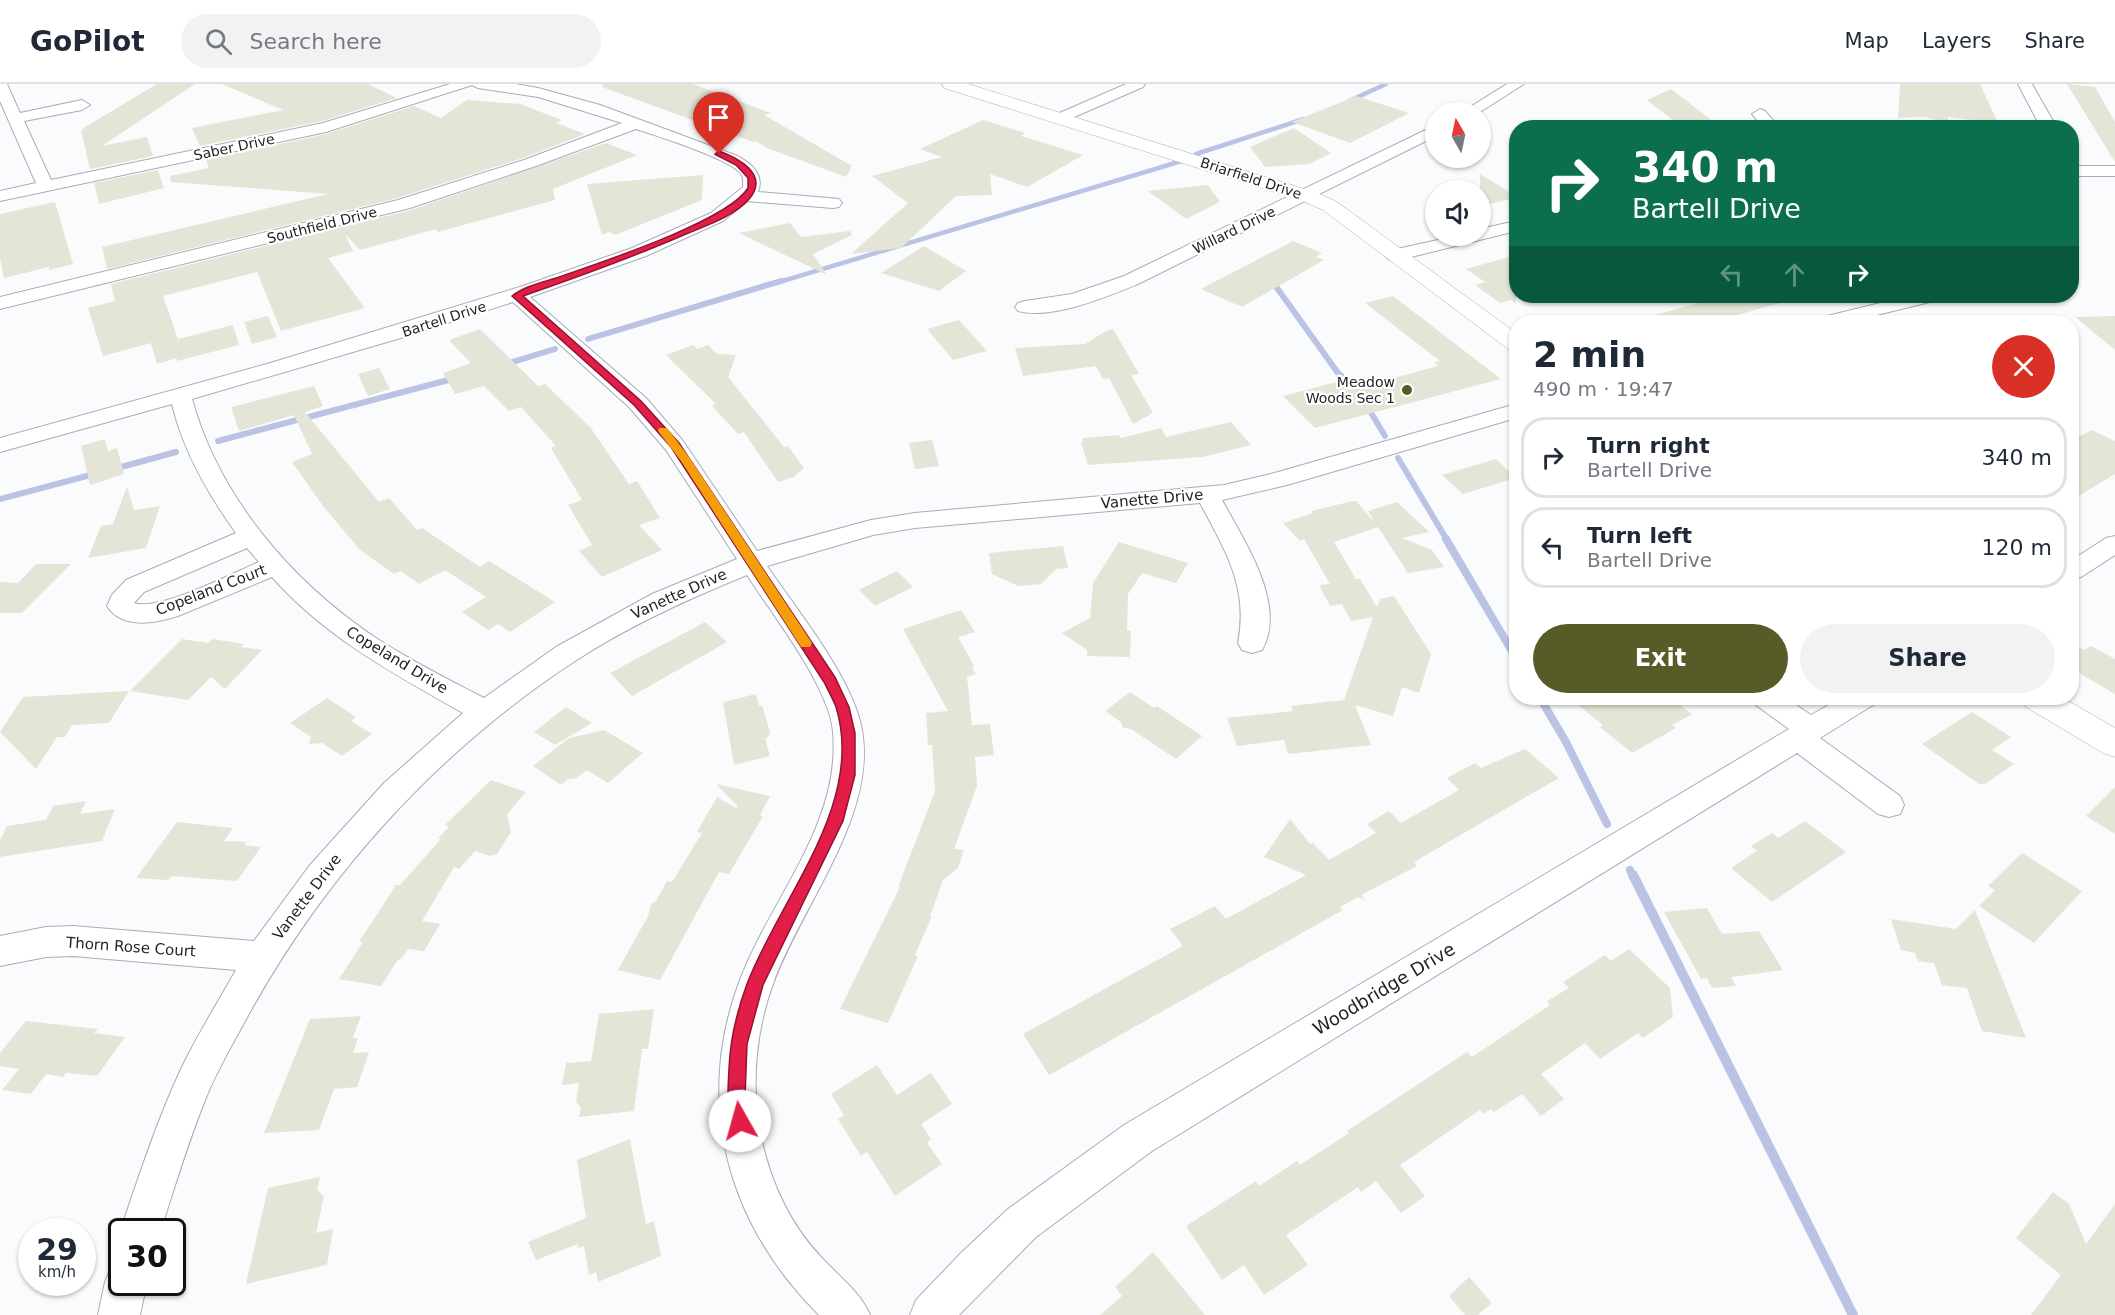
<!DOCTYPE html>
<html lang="en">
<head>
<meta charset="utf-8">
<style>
	body { margin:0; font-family:"DejaVu Sans",sans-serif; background:#f2f2f3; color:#1f2937; height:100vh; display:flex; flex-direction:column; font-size:22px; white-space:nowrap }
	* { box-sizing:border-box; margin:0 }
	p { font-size:20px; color:#747a83 }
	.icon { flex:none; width:33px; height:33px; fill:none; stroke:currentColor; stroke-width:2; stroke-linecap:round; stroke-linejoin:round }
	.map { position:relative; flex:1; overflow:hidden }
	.drawer { position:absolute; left:1509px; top:231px; width:570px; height:390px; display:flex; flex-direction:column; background:#fff; border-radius:24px; box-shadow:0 2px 4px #0004 }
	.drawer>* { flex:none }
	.banner { position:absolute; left:1509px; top:36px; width:570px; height:183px; border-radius:24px; box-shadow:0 2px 4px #0004; background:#0b6e4f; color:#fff; overflow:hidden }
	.needle { width:39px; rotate:351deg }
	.tools { position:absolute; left:1425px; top:18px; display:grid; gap:12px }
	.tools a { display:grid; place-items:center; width:66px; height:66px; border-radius:50%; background:#fff; box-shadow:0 2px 4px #0004; font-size:30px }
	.speed { position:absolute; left:18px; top:1134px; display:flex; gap:12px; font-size:30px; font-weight:700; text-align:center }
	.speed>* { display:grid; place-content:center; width:78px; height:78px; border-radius:50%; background:#fff; box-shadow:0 2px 4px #0004; line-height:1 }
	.speed small { font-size:15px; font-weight:400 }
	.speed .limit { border:3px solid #111; border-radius:9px; background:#fff; color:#111 }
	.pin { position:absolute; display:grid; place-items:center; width:51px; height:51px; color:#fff; margin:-62px -26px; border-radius:50% 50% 50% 0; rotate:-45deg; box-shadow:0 0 6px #0007 }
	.pin .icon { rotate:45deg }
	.me { position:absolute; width:66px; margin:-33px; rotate:353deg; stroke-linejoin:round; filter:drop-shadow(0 0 4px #0008) }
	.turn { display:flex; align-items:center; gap:21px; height:126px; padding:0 24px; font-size:27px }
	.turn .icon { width:78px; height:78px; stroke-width:2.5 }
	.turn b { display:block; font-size:42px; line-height:51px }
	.lanes { display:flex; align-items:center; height:57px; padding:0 24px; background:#0003; justify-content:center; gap:30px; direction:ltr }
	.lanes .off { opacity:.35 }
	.round { display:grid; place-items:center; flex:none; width:63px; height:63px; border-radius:32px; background:#f2f2f3 }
	.overview { display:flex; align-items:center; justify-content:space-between; height:102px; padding:0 24px }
	h1 { font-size:36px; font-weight:600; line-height:45px }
	.cta { display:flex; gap:12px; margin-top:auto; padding:12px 24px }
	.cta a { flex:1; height:69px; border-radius:36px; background:#585b28; color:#fff; font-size:24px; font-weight:600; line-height:69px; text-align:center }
	.cta a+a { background:#f2f2f3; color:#1f2937 }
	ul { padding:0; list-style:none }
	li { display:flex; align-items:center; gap:18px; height:81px; margin:0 12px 9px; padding:0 12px; border:3px solid #e0e1e3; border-radius:24px }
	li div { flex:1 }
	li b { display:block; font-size:22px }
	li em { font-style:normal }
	header { display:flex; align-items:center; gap:36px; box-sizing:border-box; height:84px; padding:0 30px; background:#fff; border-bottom:2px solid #e0e1e3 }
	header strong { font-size:28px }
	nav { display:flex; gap:33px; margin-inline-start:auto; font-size:21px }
	.search { width:420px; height:54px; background:#f2f2f3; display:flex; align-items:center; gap:15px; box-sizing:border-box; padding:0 21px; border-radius:33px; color:#747a83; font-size:22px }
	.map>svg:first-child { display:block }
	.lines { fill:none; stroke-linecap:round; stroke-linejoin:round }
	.stream-far3 { stroke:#bbc3e4; stroke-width:4.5 }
	.stream-far2 { stroke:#bbc3e4; stroke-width:6 }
	.stream-far1 { stroke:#bbc3e4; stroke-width:8 }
	.stream { stroke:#bbc3e4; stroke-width:10 }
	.building { fill:#e4e5d6 }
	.minor-casing { stroke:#a8acb9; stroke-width:2 }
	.tertiary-casing { stroke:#a8acb9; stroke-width:1 }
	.minor { fill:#fff; fill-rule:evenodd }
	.tertiary { fill:#fff; fill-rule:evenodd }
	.route { fill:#e11d48; stroke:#92132f; stroke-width:1.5 }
	.slow { fill:#f59e0b }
	.poi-dot { fill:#585b28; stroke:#fff; stroke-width:2 }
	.labels { text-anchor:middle; stroke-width:4.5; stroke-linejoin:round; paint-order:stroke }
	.far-street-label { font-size:14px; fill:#1f2025; stroke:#fff }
	.far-poi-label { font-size:14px; fill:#1f2025; stroke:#fff; text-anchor:end }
	.street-label { font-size:15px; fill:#1f2025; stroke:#fff }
	.near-street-label { font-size:18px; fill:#1f2025; stroke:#fff }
</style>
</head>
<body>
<header>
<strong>GoPilot</strong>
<div class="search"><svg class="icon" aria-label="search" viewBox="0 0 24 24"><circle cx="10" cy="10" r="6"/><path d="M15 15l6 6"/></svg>Search here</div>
<nav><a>Map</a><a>Layers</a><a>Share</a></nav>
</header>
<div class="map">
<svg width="2115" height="1231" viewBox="0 0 2115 1231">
	<rect width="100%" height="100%" fill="#fafbfd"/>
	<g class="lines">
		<path class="stream-far3" d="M1349,17L1386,0
			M1196,70L1304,35
			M1271,196L1273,199
			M776,199L1185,76"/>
		<path class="stream-far2" d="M1272,197L1338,289L1356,304L1385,352
			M588,255L781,197
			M503,281L555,265
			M218,357L456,294
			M1398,374L1447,456
			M114,385L176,368
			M0,415L98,389"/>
		<path class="stream-far1" d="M1446,455L1516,574
			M1540,614L1566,658L1607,740
			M1630,786L1633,793"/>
		<path class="stream" d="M1633,791L1853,1231"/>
	</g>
	<path class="building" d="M157,0H195L102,62L147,53L153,72L90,85L81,47L84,45H82Z
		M222,0H368L397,14L322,37L200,62L192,44L283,26Z
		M603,0H693L771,29L764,31L852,82L846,93L767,64L756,57L753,58L602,3Z
		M1900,0H1980L1998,39L1948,33V39L1924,33L1898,34Z
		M2067,0L2095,3L2115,38V78Z
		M1671,5L1714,38H1711L1719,44H1683L1647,16Z
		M1356,12L1409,29L1350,59L1292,38Z
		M467,16L520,20L562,36L556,39L585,50L523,74L397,114L107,185L102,163L328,110L171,98L170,92L209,84L206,76L326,50L414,22L441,34Z
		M983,36L1025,49L1021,52L1083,71L1027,103L990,90L992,111L956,112L901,164L851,170L908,119L872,92L942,73L920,65Z
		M1294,44L1331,69L1309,80L1265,83L1250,63Z
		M606,59L637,71L553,105L555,116L438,148L436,145L360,166L345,150L353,167L328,174L365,224L281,247L257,188L163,212L178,255L233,241L239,261L177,277L176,274L157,280L151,259L103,272L88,224L115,217L111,200L411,126Z
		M158,86L164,104L99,120L94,99Z
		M1480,90L1516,112V114L1480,122Z
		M703,91L702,116L615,151L610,148L602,151L587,100Z
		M1208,101L1220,118L1186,135L1148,107Z
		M55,118L73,180L49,186V183L4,194L0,174V130Z
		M790,139L801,153L850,147L852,151L813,170L827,191L739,149Z
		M1293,157L1322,169L1316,173L1324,176L1242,223L1201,205Z
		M924,162L966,187L939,207L881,189Z
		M1516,171V220L1511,216L1500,219L1475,201L1485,198L1466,185Z
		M1393,212L1501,295L1315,344L1283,312L1340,297L1349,306L1438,282L1434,278L1440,277L1365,219Z
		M1723,212H1783L1784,218L1712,238H1652L1651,232Z
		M268,232L277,253L252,260L244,238Z
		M2115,232V266L2075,233Z
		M959,236L987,267L953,276L927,245Z
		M480,245L538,302L545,300L590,343L629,400L637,397L660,434L639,441L662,466L602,493L579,467L592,461L568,421L582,416L551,364L556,362L521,323L509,327L484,302L455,310L443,289L471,279L449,256Z
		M1113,245L1139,290L1131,291L1153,329L1133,340L1109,294L1103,295L1096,282L1023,292L1015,264L1085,260L1106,247Z
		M693,261L697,265L708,261L717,270L736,271L728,293L784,363L788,362L804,384L794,393L778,398L744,348L738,350L712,322L716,320L666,271Z
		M379,284L390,305L368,312L358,290Z
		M314,302L323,322L305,328L379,418L389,414L417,446L422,444L480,483L489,477L555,518L510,548L498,540L488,546L462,528L486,513L445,486L419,500L401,487L394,490L360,466L323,422L292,378L312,370L294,331L239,347L231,323Z
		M1231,338L1251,361L1203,373L1088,381L1081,359H1083L1082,354L1119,351L1121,354L1161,344L1166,353Z
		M2092,346L2115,357V390L2072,416V356Z
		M105,355L108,367L117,364L124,390L90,401L81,362Z
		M932,356L939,382L915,385L909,359Z
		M1496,375L1516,394L1463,410L1442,391Z
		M127,402L134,426L160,422L146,464L88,474L101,442L113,440Z
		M1353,417H1356L1374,438L1368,427L1397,418L1429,448L1402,454L1432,466L1444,483L1408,489L1378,443L1334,458L1356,495H1360L1377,523L1380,515L1394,512L1431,570L1419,609L1402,603L1393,632L1355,621L1371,661L1288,670L1284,656L1237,662L1227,634L1293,627L1291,622L1344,616L1373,533L1351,537L1342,520L1330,522L1319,501L1330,500L1304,455L1300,457L1283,439L1313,429L1311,427Z
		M1119,458L1188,479L1176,499L1142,489L1128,510L1127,546L1131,547L1130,573L1087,572V566L1062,549L1090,534L1093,499Z
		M1063,462L1068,484L1056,485L1041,500L1018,502L992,490L989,469Z
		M36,480H71L22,529H0V498L18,499Z
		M897,487L913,503L875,522L859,506Z
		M961,526L975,548L958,553L974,582L972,584L976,590L967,593L972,641L990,640L994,671L975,673L977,702L954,765L964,766L958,784L943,796L930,832H932L915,871L918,872L888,939L840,925L900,803H898L935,707L932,661H928L926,629L948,627L903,545Z
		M705,538L727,558L632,612L610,589Z
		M182,555L208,559L212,555L244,560L241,563L262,566L225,605L211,593L188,616L130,607Z
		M2072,559L2084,566L2091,562L2115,575V610L2072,585Z
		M129,607L109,639L72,641L65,653H57L36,685L0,648L23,613Z
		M1130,608L1154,624L1157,622L1202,652L1176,675L1131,645L1123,644L1121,638L1105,627Z
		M756,610L759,622L762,621L770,648L769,653L765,654L770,672L734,681L723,618Z
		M327,614L356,633L351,637L372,650L342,672L322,659L309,660L311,653L290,639Z
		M1569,614H1655L1661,618L1670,614L1692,630L1672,641L1676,644L1632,669L1600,643L1603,641Z
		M566,623L592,639L555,661L534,648Z
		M1972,628L2011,653L1992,666L2014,680L1985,700H1979L1922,660Z
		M604,646L643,669L608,699L587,686L576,694L568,695L561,701L533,682L569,654Z
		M1525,665L1559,694L1414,778L1417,782L1361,811L1365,816L1358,813L1340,823L1343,826L1049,991L1023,950L1183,862L1170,845L1215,822L1226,835L1306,791L1264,773L1290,735L1310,760L1313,759L1329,776L1376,749L1367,740L1389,727L1401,739L1459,706L1447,694L1475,679L1481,684Z
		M491,696L526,708L507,730L511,748L497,770L490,772L475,767L459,785L454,783L422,837L440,840L424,867L408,865L402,874L397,877L381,902L339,895L363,858H359L396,801H400L441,755L438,754L449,743L445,741Z
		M716,700L770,712L760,731L763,732L729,790L719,788L660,896L618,886L648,832L651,820L656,817L667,797L672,798L702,749L697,748L717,713L736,724L738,722Z
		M2115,703V750L2086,732Z
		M86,717L80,730L115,725L102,757L0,773V756L7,742L46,736L53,722Z
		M1805,737L1846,768L1772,818L1731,784L1757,767L1751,762L1772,749L1778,754Z
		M177,738L233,744L224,757L246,758L244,761L261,763L237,797L171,792L168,796L136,794Z
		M2022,769L2082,807L2034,859L1979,822L1995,806L1988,802Z
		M1707,824L1722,850L1759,847L1783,886L1731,893L1736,902L1712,904L1707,894L1701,895L1664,828Z
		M1975,826L1998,884L2026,954L1982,947L1967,904L1942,901L1934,879L1918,877L1915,869L1901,866L1891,835L1956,845Z
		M1629,865L1670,904L1673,933L1643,954L1638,949L1600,975L1585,959L1541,990L1564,1015L1541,1032L1522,1010L1494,1028L1491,1025L1483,1030L1480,1026L1400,1081L1425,1112L1401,1129L1376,1097L1361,1108L1358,1103L1286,1151L1308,1181L1264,1211L1244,1181L1222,1196L1186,1142L1256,1097L1259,1102L1297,1077L1300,1081L1349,1049L1347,1047L1467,968L1472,973L1550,921L1547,917L1569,904L1563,898L1605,871L1611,877Z
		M654,925L648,965H642L634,1027L579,1033L581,1024L576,1018L579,999L562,1001L566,979L591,977L599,930Z
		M361,932L353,954H358L353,969L369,968L357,1003L334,1005L319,1046L264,1049L310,935Z
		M26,937L98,945L94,949L125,953L97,992L66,989L63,993L46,990L31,1010L2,1006L19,985L0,982V969Z
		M877,981L897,1011L931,989L952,1020L921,1040L931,1055L927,1059L942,1080L895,1112L867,1068L861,1072L838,1035L844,1031L831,1010Z
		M630,1055L646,1140L654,1137L661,1172L598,1198L596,1188L589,1191L584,1162L578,1164V1160L536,1176L528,1158L586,1134L577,1076Z
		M320,1093L317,1106L324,1112L316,1149L333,1145L327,1181L246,1200L268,1104Z
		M2053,1108L2069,1120L2086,1160L2115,1120V1231H2031L2061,1191L2016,1154Z
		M1153,1168L1205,1231H1100L1122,1212L1115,1203Z
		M1469,1193L1492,1219L1478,1231H1465L1449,1212Z"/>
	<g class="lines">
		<g class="minor-casing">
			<path id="minor" d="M0,0H7L20,29L82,16L90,21L82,26L24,37L51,96L323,39L450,0H516L538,4L600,21L735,71C750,78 765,90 758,108L839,115L842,119L839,123L833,124L747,117L723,137L646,172L530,213L646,314L683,357L757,467L871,436L915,429L1224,401L1271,390L1516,320V334L1287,401L1222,416C1243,455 1288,521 1262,566L1252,569L1242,566L1238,559C1249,503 1225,466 1200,419L915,444L873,451L767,482C797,526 847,587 860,637C883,725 801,821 773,900C756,946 751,999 760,1048C769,1094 788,1138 821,1173C838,1192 860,1207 870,1231H819C715,1127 689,990 757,858C790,792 840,726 833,648C830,604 772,530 747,491C688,515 628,542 575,577C436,668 322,794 244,939C232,961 220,982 210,1004C190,1051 176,1099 160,1148H122V1152L120,1148C139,1092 157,1036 182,983C198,950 218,918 236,886L73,872L46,873L0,882V852L46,843L73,842L254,857L310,781L384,699L463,629C394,590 325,553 272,493L178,532C156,539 122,546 107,522L112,511L126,496L236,449C208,410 183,367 172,320L0,368V354L267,280L523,202L632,164L711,129L743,103C743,98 744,94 741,90C731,75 657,52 636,45L536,82L410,124L0,225V213L398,116L524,76L622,39L538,13L478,4L472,1L326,48L0,117V107L36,99L0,17ZM513,218L630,324L666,366L737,475L652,510L556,563L484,614C447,595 410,576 376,554C291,497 219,413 192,315L411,251ZM247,464L259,478C233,489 158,528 134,519L144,508Z
				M1126,0H1145L1143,3L1065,37H1055L1052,34L1055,31Z
				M1507,0H1524L1480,28H1462Z
				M2018,0H2032L2057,44H2041Z
				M1760,25L1765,27L1780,44H1764L1752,30Z
				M1436,41V52L1138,200C1106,213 1052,236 1018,227L1015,223L1018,219L1025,217L1072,210L1124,192Z
				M2072,82H2115V92H2072Z
				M1516,137V147L1395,177L1388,175L1386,171L1388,167L1456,152H1480V145Z
				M1909,212H1941L1938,216L1848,238H1816L1819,234Z
				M2115,452V471L2081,493L2072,495V476L2106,454Z
				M1752,614H1786L1811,631L1841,614H1877L1873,621L1820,654L1900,712L1904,721L1900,730L1889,733L1878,730L1797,669L1152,1067L1036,1153L959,1231H910L916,1216L961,1169L1008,1125L1124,1041L1789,645L1756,621Z
				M122,1179V1198H147L140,1231H98L105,1198L111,1183Z"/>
		</g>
		<g class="tertiary-casing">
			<path id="tertiary" d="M942,0H968L1317,109L1337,118L1516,249V267L1508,265L1323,126L1303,117L944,4Z
				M2022,614H2063L2115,644V673L2103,669L2026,623Z"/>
		</g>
		<use href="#minor" class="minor"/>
		<use href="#tertiary" class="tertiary"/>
	</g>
	<path class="route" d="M719,67C738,74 769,90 750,114C735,132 708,141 686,150C633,173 578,193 523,212L641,317L679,359L835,593L849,623L855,649V691L843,737L763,901L747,960L745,1014L749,1037L747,1044L740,1046L734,1044C726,1025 728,1005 729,985C730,956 737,927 747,900C779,815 866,720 836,623C833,615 828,606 824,598L671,363L634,321L512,212C524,202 544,198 559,193C599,179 728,137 748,104V94L736,81L716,71L715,70Z"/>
	<path class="slow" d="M659,344H667L689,373L810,556L812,559L810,563H801L681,377L658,347Z"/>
	<circle class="poi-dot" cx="1407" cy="306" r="6"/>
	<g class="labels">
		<g class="far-street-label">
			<text transform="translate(234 63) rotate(-12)" y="5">Saber Drive</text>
			<text transform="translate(1251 94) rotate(18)" y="5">Briarfield Drive</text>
			<text transform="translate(322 141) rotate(-14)" y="5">Southfield Drive</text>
			<text transform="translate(1234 146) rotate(-26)" y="5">Willard Drive</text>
			<text transform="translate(444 235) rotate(-18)" y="5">Bartell Drive</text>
		</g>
		<g class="far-poi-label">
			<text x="1395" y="303">Meadow<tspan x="1395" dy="16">Woods Sec 1</tspan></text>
		</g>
		<g class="street-label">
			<text transform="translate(1152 415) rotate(-5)" y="5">Vanette Drive</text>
			<text transform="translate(211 506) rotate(-21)" y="5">Copeland Court</text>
			<text transform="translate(679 510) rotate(-24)" y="5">Vanette Drive</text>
			<text transform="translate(397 576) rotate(31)" y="5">Copeland Drive</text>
			<text transform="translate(307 813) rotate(-53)" y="5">Vanette Drive</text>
			<text transform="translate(131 863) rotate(4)" y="5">Thorn Rose Court</text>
		</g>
		<g class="near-street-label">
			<text transform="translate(1384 905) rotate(-31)" y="6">Woodbridge Drive</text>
		</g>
	</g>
</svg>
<div class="tools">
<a><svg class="needle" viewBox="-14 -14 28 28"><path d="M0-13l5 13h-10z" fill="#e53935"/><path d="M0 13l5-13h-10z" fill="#747a83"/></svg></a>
<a><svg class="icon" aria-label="sound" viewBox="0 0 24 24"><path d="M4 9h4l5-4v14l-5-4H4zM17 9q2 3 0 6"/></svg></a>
</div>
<div class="speed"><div>29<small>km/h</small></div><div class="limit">30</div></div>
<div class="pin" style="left:719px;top:70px;background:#d93025"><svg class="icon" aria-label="arrive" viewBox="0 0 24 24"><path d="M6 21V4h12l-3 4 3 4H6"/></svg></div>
<svg class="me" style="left:740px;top:1037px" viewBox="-20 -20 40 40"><circle r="19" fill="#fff"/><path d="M0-13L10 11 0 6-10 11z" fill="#e11d48"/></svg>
<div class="banner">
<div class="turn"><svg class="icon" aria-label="right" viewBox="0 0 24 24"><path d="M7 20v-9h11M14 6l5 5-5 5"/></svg><div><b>340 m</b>Bartell Drive</div></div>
<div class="lanes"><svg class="icon off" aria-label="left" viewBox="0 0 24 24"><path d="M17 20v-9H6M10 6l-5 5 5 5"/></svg><svg class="icon off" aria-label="ahead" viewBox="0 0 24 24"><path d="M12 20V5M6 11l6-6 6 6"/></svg><svg class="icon" aria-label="right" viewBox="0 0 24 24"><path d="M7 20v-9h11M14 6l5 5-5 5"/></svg></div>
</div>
<section class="drawer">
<div class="overview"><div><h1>2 min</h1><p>490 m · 19:47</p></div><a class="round" style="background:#d93025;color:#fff"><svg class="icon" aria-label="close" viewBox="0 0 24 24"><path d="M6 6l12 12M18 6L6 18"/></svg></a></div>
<ul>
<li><svg class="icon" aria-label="right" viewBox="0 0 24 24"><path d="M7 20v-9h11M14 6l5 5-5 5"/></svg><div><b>Turn right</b><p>Bartell Drive</p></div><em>340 m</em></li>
<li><svg class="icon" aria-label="left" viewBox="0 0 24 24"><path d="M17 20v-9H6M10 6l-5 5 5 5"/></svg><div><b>Turn left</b><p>Bartell Drive</p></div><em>120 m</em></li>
</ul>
<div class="cta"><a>Exit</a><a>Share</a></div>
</section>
</div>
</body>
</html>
